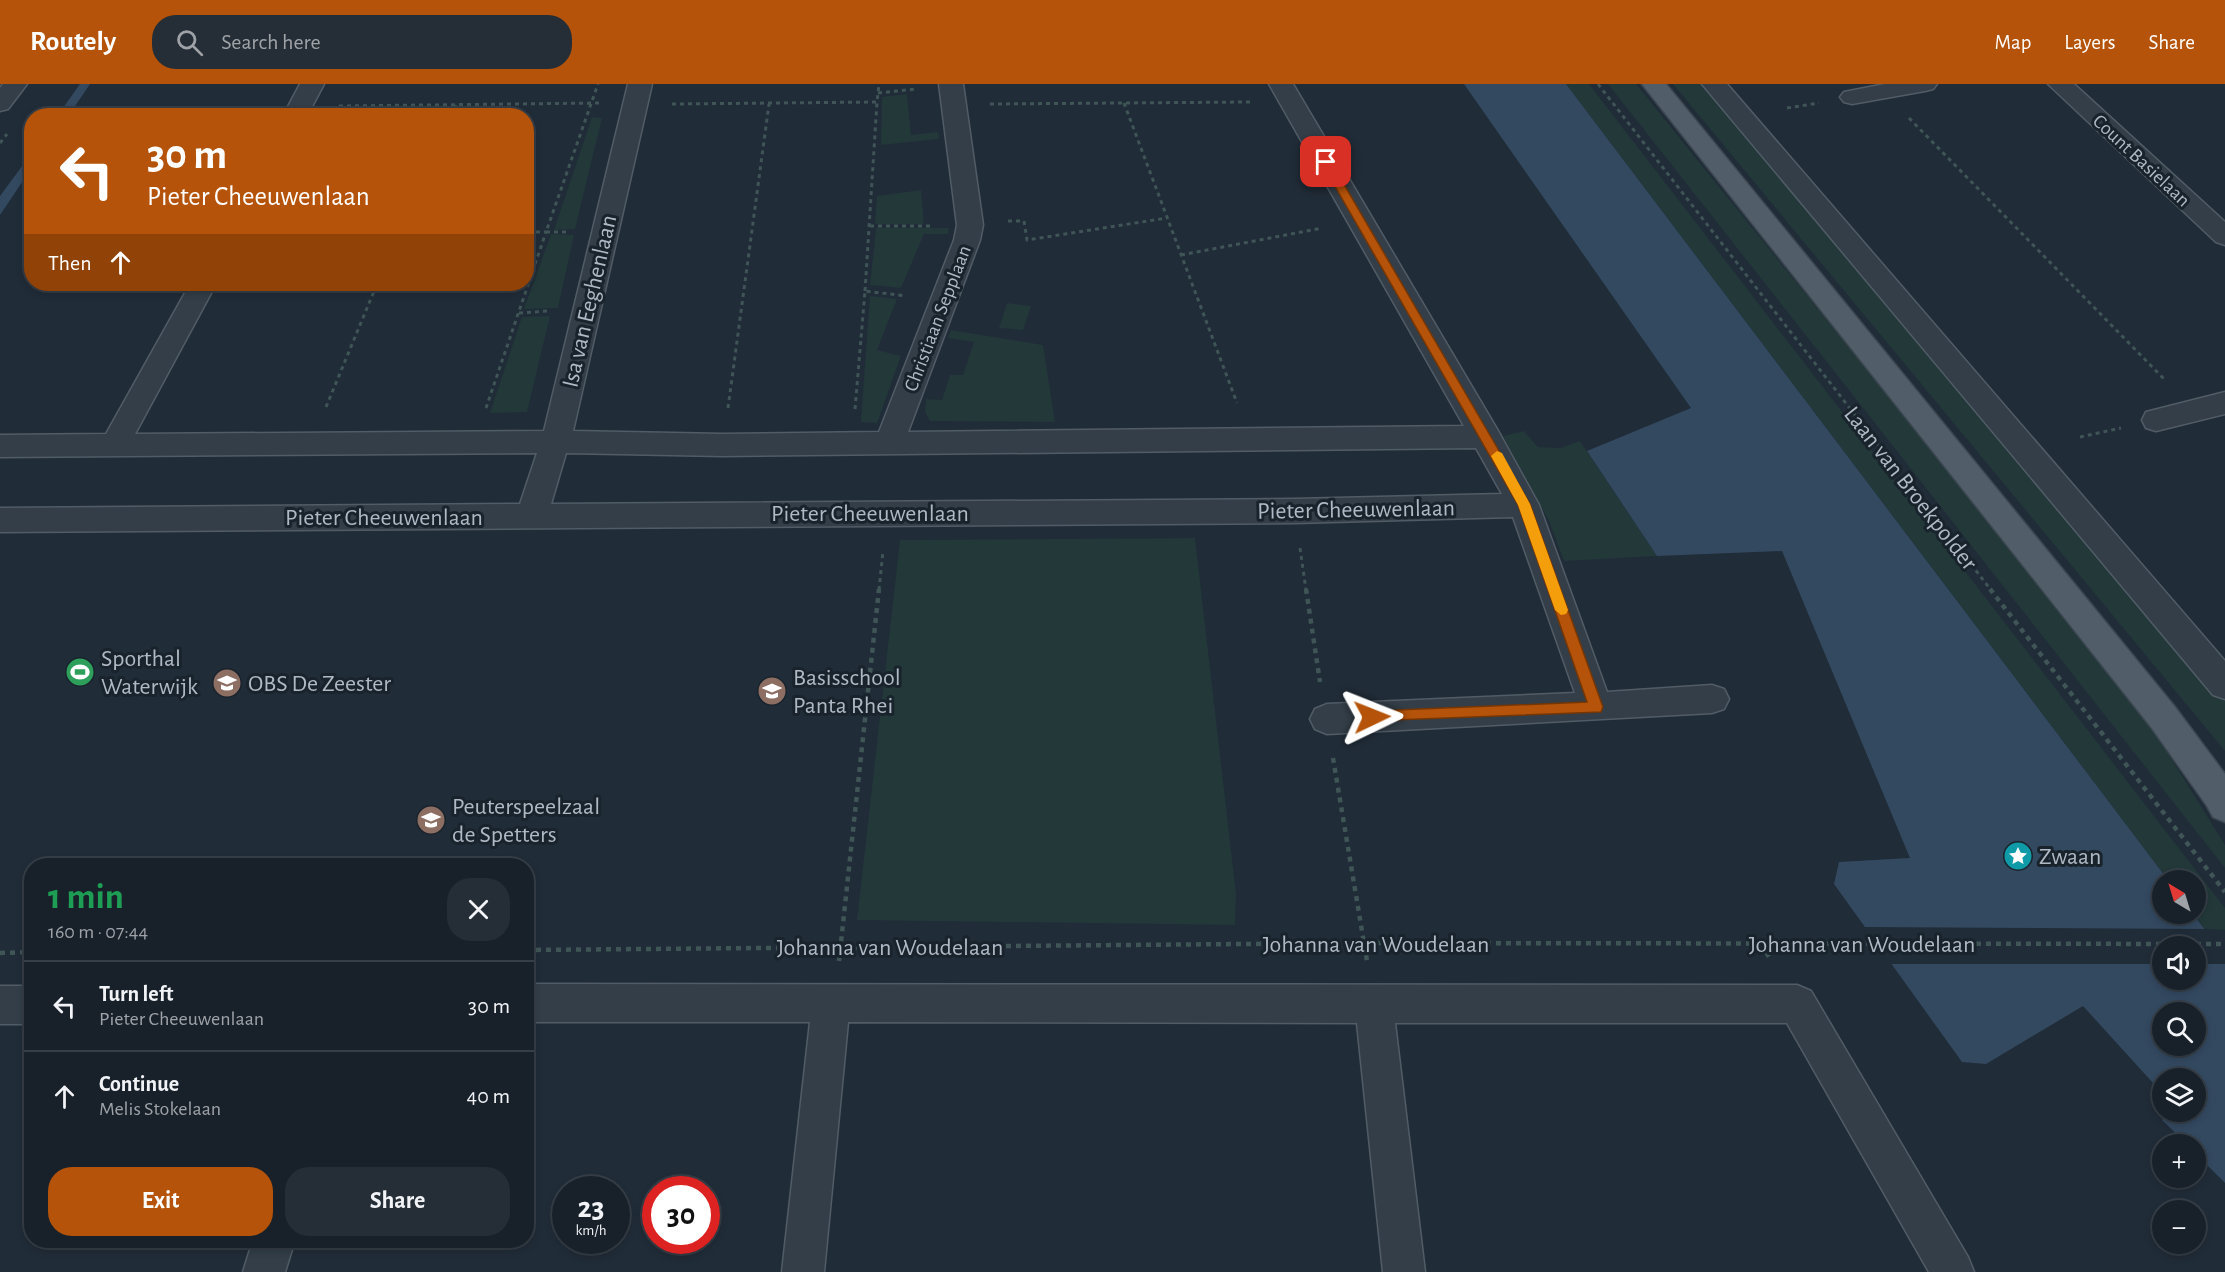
<!DOCTYPE html>
<html lang="en">
<head>
<meta charset="utf-8">
<style>
	body { margin:0; font-family:"Alegreya Sans",sans-serif; background:#252e36; color:#f1f3f6; height:100vh; display:flex; flex-direction:column; font-size:22px; white-space:nowrap }
	* { box-sizing:border-box; margin:0 }
	p { font-size:20px; color:#9fa3a8 }
	.icon { flex:none; width:33px; height:33px; fill:none; stroke:currentColor; stroke-width:2; stroke-linecap:round; stroke-linejoin:round }
	.map { position:relative; flex:1; overflow:hidden }
	.panel { position:absolute; left:24px; top:774px; width:510px; height:390px; display:flex; flex-direction:column; background:#18212a; border-radius:24px; box-shadow:0 3px 9px #0003,0 0 0 2px #363e47 }
	.panel>* { flex:none }
	.guide { position:absolute; left:24px; top:24px; width:510px; height:183px; border-radius:24px; box-shadow:0 3px 9px #0003,0 0 0 2px #363e47; background:#b45309; color:#fff; overflow:hidden }
	.needle { width:39px; rotate:322deg }
	.controls { position:absolute; left:2152px; top:786px; display:grid; gap:12px }
	.controls a { display:grid; place-items:center; width:54px; height:54px; border-radius:50%; background:#18212a; box-shadow:0 3px 9px #0003,0 0 0 2px #363e47; font-size:30px }
	.speed { position:absolute; left:552px; top:1092px; display:flex; gap:12px; font-size:30px; font-weight:700; text-align:center }
	.speed>* { display:grid; place-content:center; width:78px; height:78px; border-radius:50%; background:#18212a; box-shadow:0 3px 9px #0003,0 0 0 2px #363e47; line-height:1 }
	.speed small { font-size:15px; font-weight:400 }
	.speed .limit { border:9px solid #d22; background:#fff; color:#111 }
	.pin { position:absolute; display:grid; place-items:center; width:51px; height:51px; color:#fff; margin:-26px; border-radius:12px; box-shadow:0 3px 9px #0006 }
	.me { position:absolute; width:66px; margin:-33px; rotate:88deg; stroke-linejoin:round; filter:drop-shadow(0 0 4px #0008) }
	.turn { display:flex; align-items:center; gap:21px; height:126px; padding:0 24px; font-size:27px }
	.turn .icon { width:78px; height:78px; stroke-width:2.5 }
	.turn b { display:block; font-size:42px; line-height:51px }
	.then { display:flex; align-items:center; height:57px; padding:0 24px; background:#0003; gap:12px; font-size:22px }
	.round { display:grid; place-items:center; flex:none; width:63px; height:63px; border-radius:24px; background:#252e36 }
	.overview { display:flex; align-items:center; justify-content:space-between; height:102px; padding:0 24px }
	h1 { font-size:36px; font-weight:600; line-height:45px; color:#1e9e55 }
	.button { display:flex; gap:12px; margin-top:auto; padding:12px 24px }
	.button a { flex:1; height:69px; border-radius:24px; background:#b45309; color:#fff; font-size:24px; font-weight:600; line-height:69px; text-align:center }
	.button a+a { background:#252e36; color:#f1f3f6 }
	ul { padding:0; list-style:none }
	li { display:flex; align-items:center; gap:18px; height:90px; padding:0 24px; border-top:2px solid #363e47 }
	li div { flex:1 }
	li b { display:block; font-size:22px }
	li em { font-style:normal }
	header { display:flex; align-items:center; gap:36px; box-sizing:border-box; height:84px; padding:0 30px; background:#b45309; color:#fff }
	header strong { font-size:28px }
	nav { display:flex; gap:33px; margin-inline-start:auto; font-size:21px }
	.search { width:420px; height:54px; background:#252e36; display:flex; align-items:center; gap:15px; box-sizing:border-box; padding:0 21px; border-radius:24px; color:#9fa3a8; font-size:22px }
	.map>svg:first-child { display:block }
	.green { fill:#223839 }
	.water { fill:#334960; fill-rule:evenodd }
	.pier { fill:#202c38 }
	.lines { fill:none; stroke-linecap:round; stroke-linejoin:round }
	.minor-casing { stroke:#515c66; stroke-width:3 }
	.major-casing { stroke:#3d4752; stroke-width:3 }
	.path-far1 { stroke:#3f5556; stroke-width:3; stroke-dasharray:4 4; stroke-linecap:butt }
	.path { stroke:#3f5556; stroke-width:4.5; stroke-dasharray:5 5; stroke-linecap:butt }
	.minor { fill:#333e48; fill-rule:evenodd }
	.major { fill:#515d68; fill-rule:evenodd }
	.route { fill:#b45309; stroke:#753606; stroke-width:1.5 }
	.slow { fill:#f59e0b }
	.labels { text-anchor:middle; stroke-width:6; stroke-linejoin:round; paint-order:stroke }
	.far-street-label { font-size:20px; fill:#aeb9c5; stroke:#19232c }
	.street-label { font-size:24px; fill:#aeb9c5; stroke:#19232c }
	.poi-label { font-size:24px; fill:#aeb9c5; stroke:#19232c; text-anchor:start }
</style>
</head>
<body>
<header>
<strong>Routely</strong>
<div class="search"><svg class="icon" aria-label="search" viewBox="0 0 24 24"><circle cx="10" cy="10" r="6"/><path d="M15 15l6 6"/></svg>Search here</div>
<nav><a>Map</a><a>Layers</a><a>Share</a></nav>
</header>
<div class="map">
<svg width="2225" height="1188" viewBox="0 0 2225 1188">
	<rect width="100%" height="100%" fill="#202c38"/>
	<path class="green" d="M1566,0H1589L2225,824V846L2205,845L2193,830H2196V796H2168Z
		M1608,0H1636L2124,604L2143,629L2225,761V784Z
		M1673,0H1700L2225,617V667Z
		M907,10L911,51L938,48L939,55L881,61L882,13Z
		M592,33L602,34L575,145L554,146Z
		M921,106L924,140H875L877,112Z
		M876,144H949L948,150H924L901,204L870,201Z
		M551,150L574,151L558,224L524,225Z
		M870,212L897,215L877,266L901,272L877,339L861,338Z
		M1007,219L1031,222L1023,246L999,244Z
		M550,232L527,328L490,329L522,233Z
		M951,246L1043,261L1055,338L930,337L925,327L926,315L942,316L950,291H963L974,258L948,254Z
		M1524,347L1538,363L1560,364L1580,357L1657,472L1564,477L1549,437L1503,352Z
		M1195,454L1236,810L1235,841L857,836L900,456Z"/>
	<path class="water" d="M80,0H90L69,31H58Z
		M1464,0H1566L2168,796H2163V830H2193L2225,872V1099L2196,1070V1060H2187L2162,1036L2166,1028H2196V994H2163V1010L2083,922L1986,980L1962,978L1834,800L1839,778L1910,774L1782,467L1657,472L1587,367L1691,324ZM2163,862H2196V896H2163ZM2163,928H2196V962H2163Z
		M31,70V85L0,131V112Z"/>
	<path class="pier" d="M1862,843L2209,845L2225,867V880H2196V862H2163V880H1888Z"/>
	<g class="lines">
		<g class="minor-casing">
			<path id="minor" d="M3,0H27L8,25L0,27V4Z
				M300,0H324L307,32H283Z
				M628,0H652L573,347L723,350L879,348L954,156L957,141L939,0H963L983,141L980,156L908,348L1464,342L1269,0H1293L1497,345L1539,421L1607,608L1712,601L1724,605L1729,615L1724,625L1712,629L1327,650L1315,645L1310,635L1315,625L1327,620L1575,609L1513,433L1295,439L0,448V424L520,420L537,369L0,373V351L106,350L190,200H216L135,350L544,347ZM1476,364L1502,410L1295,415L551,420L566,369L723,372Z
				M1702,0H1727L2225,577V615L2213,611Z
				M1885,0H1937L1933,5L1925,7L1852,20L1844,18L1840,13L1844,8Z
				M2048,0H2074L2225,138V161L2216,158Z
				M2225,308V330L2156,347L2146,344L2142,336L2146,328Z
				M526,900L1797,901L1811,907L1968,1173L1974,1188H1929L1787,939H1395L1425,1188H1383L1357,939L848,938L824,1188H782L810,938H526Z
				M0,902H32V940H0Z
				M253,1156H295L285,1188H243Z"/>
		</g>
		<g class="major-casing">
			<path id="major" d="M1642,0H1666L2175,623L2225,690V738L2213,733L2207,722L2151,643Z"/>
		</g>
		<path class="path-far1" d="M1598,0L1991,506
			M878,9L916,5
			M1124,19L1237,319
			M672,20L877,18L879,0
			M990,20L1250,18
			M339,22L599,19
			M1787,24L1819,19
			M452,32L456,21
			M1909,34L2166,297
			M0,59L7,50
			M1008,137H1024L1027,156L1167,134
			M870,142H932
			M566,148H546L598,0
			M1181,171L1322,144
			M865,207L877,18
			M519,229L548,227
			M326,323L377,200
			M486,324L546,148H526
			M728,324L769,20
			M855,325L865,207L906,212
			M2080,353L2121,344
			M1300,464L1306,506
			M879,506L883,467"/>
		<path class="path" d="M1306,505L1320,598
			M1990,505L2225,808
			M1333,674L1367,877
			M1761,860L1771,876
			M526,866L1364,859L2225,860
			M0,869L32,868
			M839,877L879,505"/>
		<use href="#minor" class="minor"/>
		<use href="#major" class="major"/>
	</g>
	<path class="route" d="M1326,74L1331,78L1530,420L1603,623L1601,628L1367,637L1365,633L1372,627L1587,618L1518,421L1321,78Z"/>
	<path class="slow" d="M1497,367L1502,369L1530,420L1568,526L1566,530L1561,531L1555,526L1518,421L1491,372Z"/>
	<defs>
		<g id="stadium-disc" transform="scale(1.5)"><circle r="9.5" fill="#2e9e5b" stroke="#19232c"/><path d="M0-5a6.5 5 0 1 0 0 10a6.5 5 0 1 0 0-10ZM-3.5-1.8h7v3.6h-7Z" fill="#fff"/></g>
		<g id="school-disc" transform="scale(1.5)"><circle r="9.5" fill="#8d6e63" stroke="#19232c"/><path d="M0-5L7-2L0 1L-7-2ZM-4 1L0 2.5L4 1V4Q0 6-4 4Z" fill="#fff"/></g>
		<g id="sight-disc" transform="scale(1.5)"><circle r="9.5" fill="#0f9aa8" stroke="#19232c"/><path d="M0-6L1.8-2.2L6-1.7L2.9 1.2L3.7 5.4L0 3.3L-3.7 5.4L-2.9 1.2L-6-1.7L-1.8-2.2Z" fill="#fff"/></g>
	</defs>
	<g fill-rule="evenodd">
		<use href="#stadium-disc" x="80" y="588"/>
		<use href="#school-disc" x="227" y="599"/>
		<use href="#school-disc" x="772" y="607"/>
		<use href="#school-disc" x="431" y="736"/>
		<use href="#sight-disc" x="2018" y="772"/>
	</g>
	<g class="labels">
		<g class="far-street-label">
			<text transform="translate(2142 76) rotate(43)" y="7">Count Basielaan</text>
			<text transform="translate(937 234) rotate(-69)" y="7">Christiaan Sepplaan</text>
		</g>
		<g class="street-label">
			<text transform="translate(589 217) rotate(-77)" y="8">Isa van Eeghenlaan</text>
			<text transform="translate(1911 404) rotate(52)" y="8">Laan van Broekpolder</text>
			<text transform="translate(1356 425) rotate(-1)" y="8">Pieter Cheeuwenlaan</text>
			<text x="870" y="437">Pieter Cheeuwenlaan</text>
			<text x="384" y="441">Pieter Cheeuwenlaan</text>
			<text x="1376" y="868">Johanna van Woudelaan</text>
			<text x="1862" y="868">Johanna van Woudelaan</text>
			<text x="890" y="871">Johanna van Woudelaan</text>
		</g>
		<g class="poi-label">
			<text x="101" y="582">Sporthal<tspan x="101" dy="28">Waterwijk</tspan></text>
			<text x="793" y="601">Basisschool<tspan x="793" dy="28">Panta Rhei</tspan></text>
			<text x="248" y="607">OBS De Zeester</text>
			<text x="452" y="730">Peuterspeelzaal<tspan x="452" dy="28">de Spetters</tspan></text>
			<text x="2039" y="780">Zwaan</text>
		</g>
	</g>
</svg>
<div class="controls">
<a><svg class="needle" viewBox="-14 -14 28 28"><path d="M0-13l5 13h-10z" fill="#e53935"/><path d="M0 13l5-13h-10z" fill="#9fa3a8"/></svg></a>
<a><svg class="icon" aria-label="sound" viewBox="0 0 24 24"><path d="M4 9h4l5-4v14l-5-4H4zM17 9q2 3 0 6"/></svg></a>
<a><svg class="icon" aria-label="search" viewBox="0 0 24 24"><circle cx="10" cy="10" r="6"/><path d="M15 15l6 6"/></svg></a>
<a><svg class="icon" aria-label="layers" viewBox="0 0 24 24"><path d="M12 4l9 5-9 5-9-5zM3 14l9 5 9-5"/></svg></a>
<a>+</a>
<a>−</a>
</div>
<div class="speed"><div>23<small>km/h</small></div><div class="limit">30</div></div>
<div class="pin" style="left:1326px;top:78px;background:#d93025"><svg class="icon" aria-label="arrive" viewBox="0 0 24 24"><path d="M6 21V4h12l-3 4 3 4H6"/></svg></div>
<svg class="me" style="left:1372px;top:633px" viewBox="-20 -20 40 40"><path d="M0-17L14 15 0 8-14 15z" fill="#b45309" stroke="#fff" stroke-width="4"/></svg>
<div class="guide">
<div class="turn"><svg class="icon" aria-label="left" viewBox="0 0 24 24"><path d="M17 20v-9H6M10 6l-5 5 5 5"/></svg><div><b>30 m</b>Pieter Cheeuwenlaan</div></div>
<div class="then">Then<svg class="icon" aria-label="ahead" viewBox="0 0 24 24"><path d="M12 20V5M6 11l6-6 6 6"/></svg></div>
</div>
<section class="panel">
<div class="overview"><div><h1>1 min</h1><p>160 m · 07:44</p></div><a class="round"><svg class="icon" aria-label="close" viewBox="0 0 24 24"><path d="M6 6l12 12M18 6L6 18"/></svg></a></div>
<ul>
<li><svg class="icon" aria-label="left" viewBox="0 0 24 24"><path d="M17 20v-9H6M10 6l-5 5 5 5"/></svg><div><b>Turn left</b><p>Pieter Cheeuwenlaan</p></div><em>30 m</em></li>
<li><svg class="icon" aria-label="ahead" viewBox="0 0 24 24"><path d="M12 20V5M6 11l6-6 6 6"/></svg><div><b>Continue</b><p>Melis Stokelaan</p></div><em>40 m</em></li>
</ul>
<div class="button"><a>Exit</a><a>Share</a></div>
</section>
</div>
</body>
</html>
